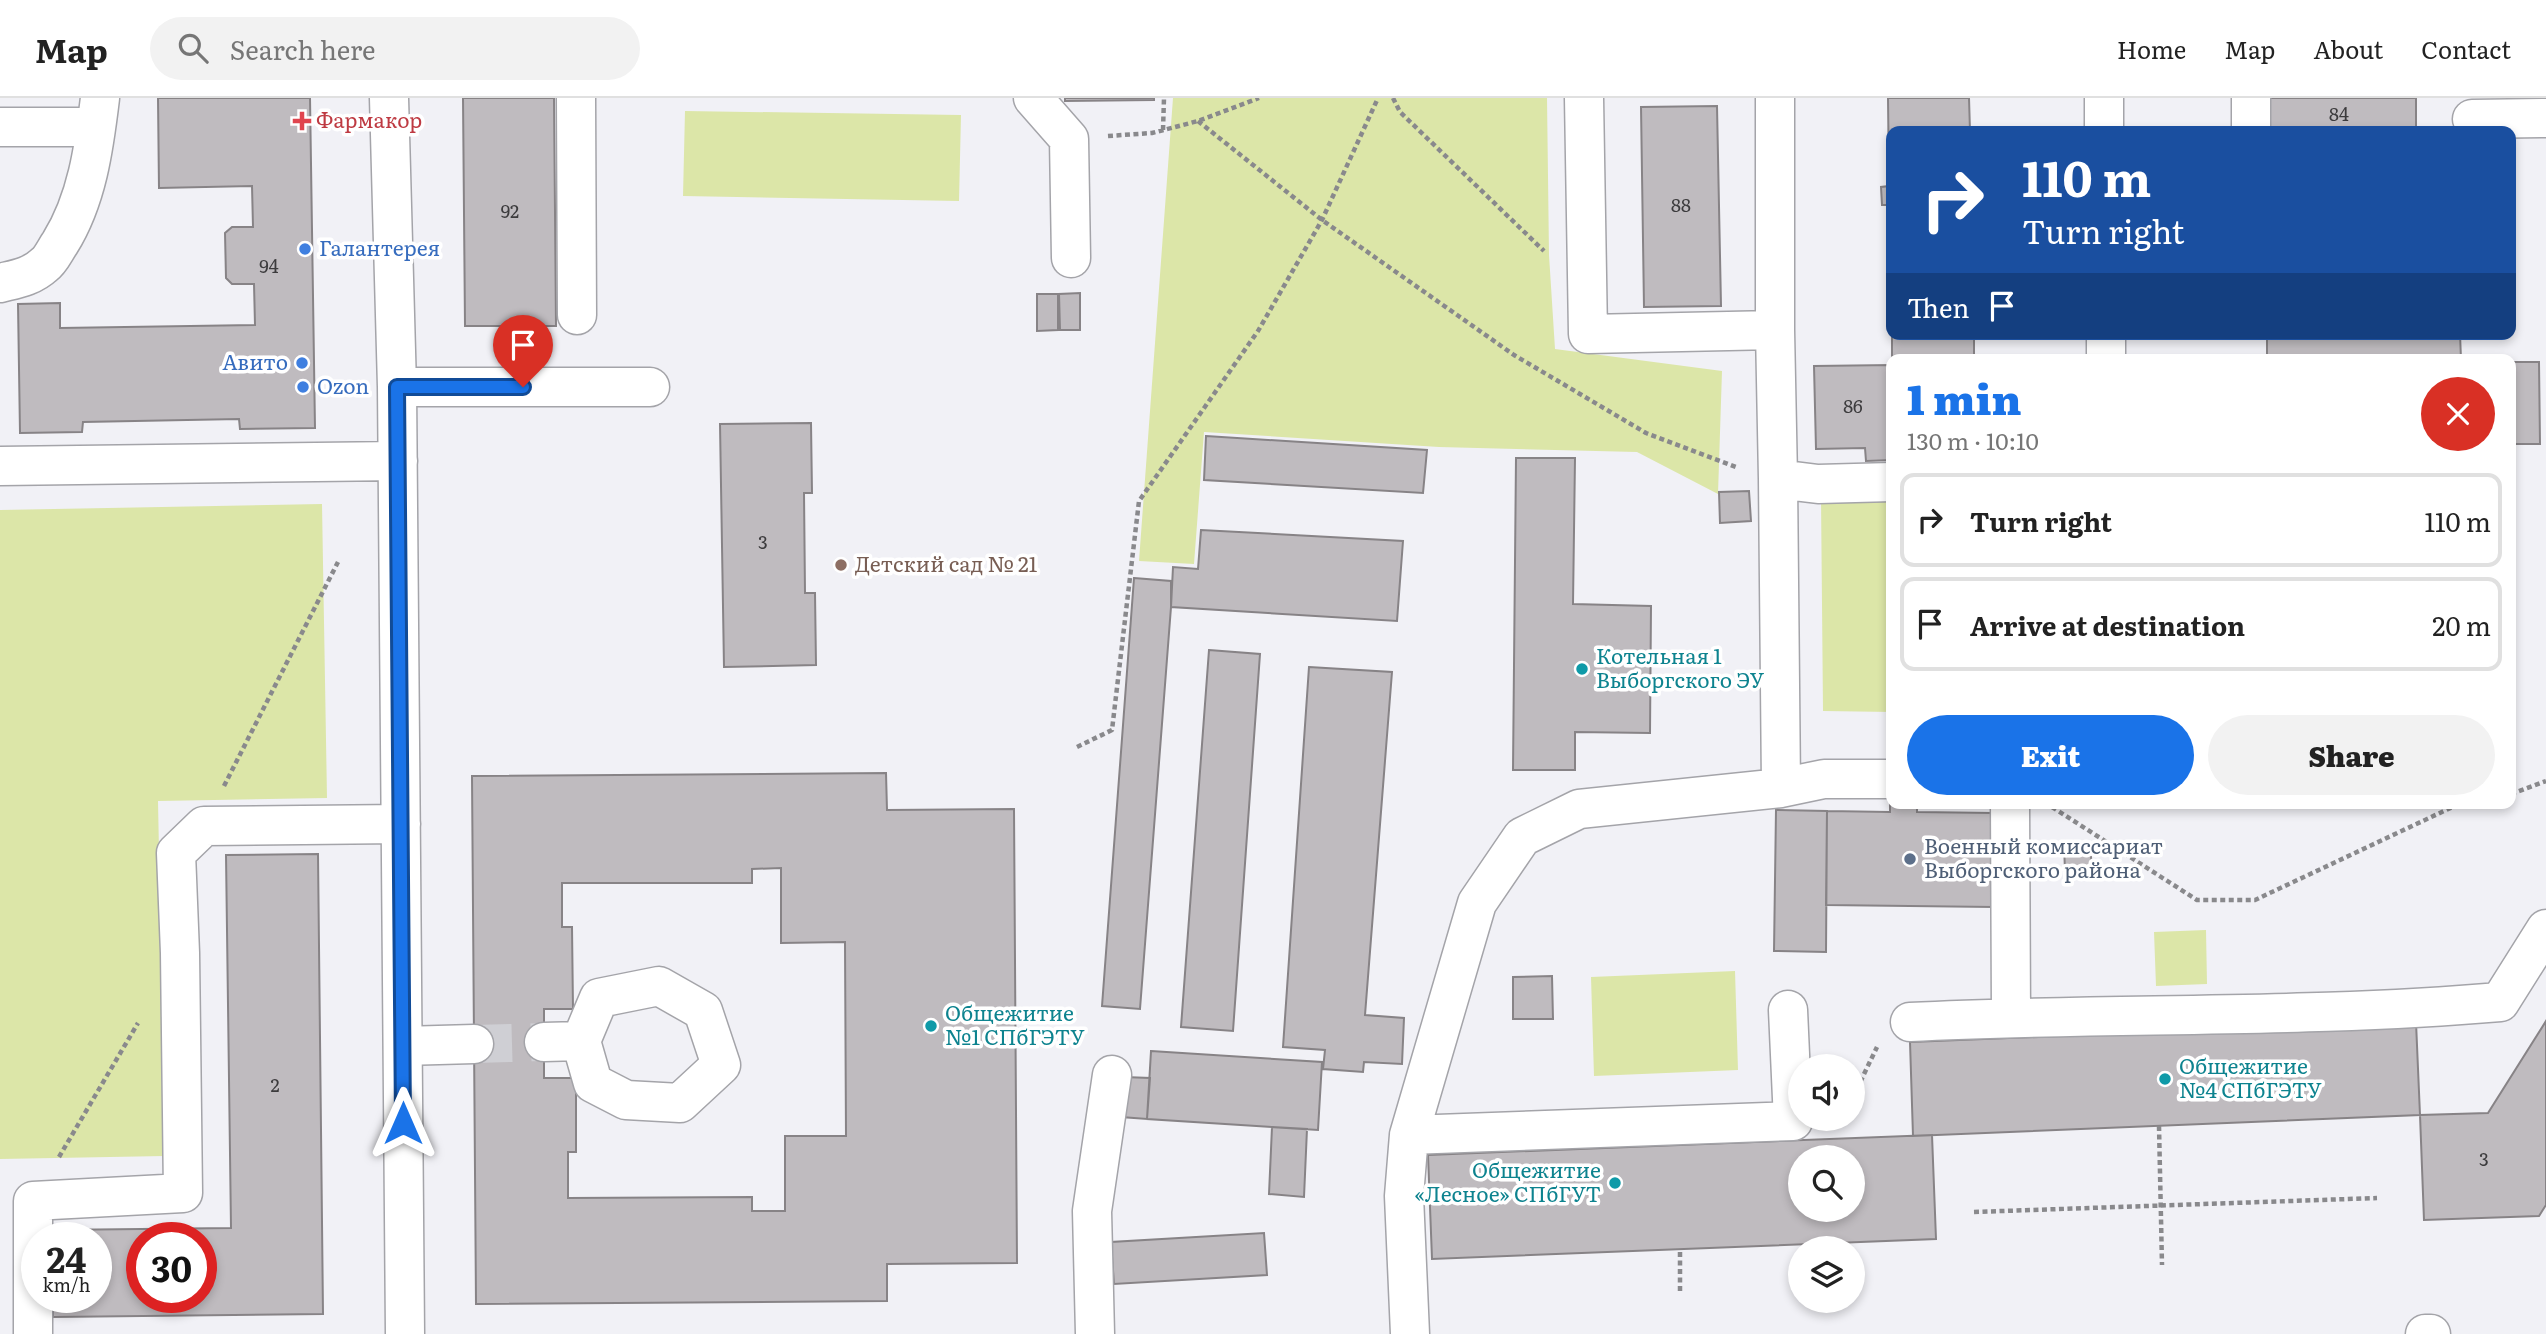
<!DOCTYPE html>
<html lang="en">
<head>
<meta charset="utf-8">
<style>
	body { margin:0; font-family:Literata,serif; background:#f2f2f2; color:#222; height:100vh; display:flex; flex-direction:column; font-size:26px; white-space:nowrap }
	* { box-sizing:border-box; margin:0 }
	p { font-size:23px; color:#767676 }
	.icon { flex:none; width:38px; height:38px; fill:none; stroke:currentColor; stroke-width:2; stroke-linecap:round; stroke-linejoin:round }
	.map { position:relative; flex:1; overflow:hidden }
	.details { position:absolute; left:1886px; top:256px; width:630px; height:455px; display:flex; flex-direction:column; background:#fff; border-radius:14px; box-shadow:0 4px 10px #0003 }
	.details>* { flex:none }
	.banner { position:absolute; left:1886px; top:28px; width:630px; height:214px; border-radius:14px; box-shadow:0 4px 10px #0003; background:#1a4fa0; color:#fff; overflow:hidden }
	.controls { position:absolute; left:1788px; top:956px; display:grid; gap:14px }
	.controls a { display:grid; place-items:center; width:77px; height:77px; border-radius:50%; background:#fff; box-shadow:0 4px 10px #0003; font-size:35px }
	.speed { position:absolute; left:21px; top:1124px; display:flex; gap:14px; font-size:35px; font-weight:700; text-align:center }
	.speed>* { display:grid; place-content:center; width:91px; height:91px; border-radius:50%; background:#fff; box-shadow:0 4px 10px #0003; line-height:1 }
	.speed small { font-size:18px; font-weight:400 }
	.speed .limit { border:10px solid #d22; background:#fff; color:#111 }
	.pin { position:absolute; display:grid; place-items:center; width:60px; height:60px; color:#fff; margin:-72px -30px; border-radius:50% 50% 50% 0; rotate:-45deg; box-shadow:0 0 7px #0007 }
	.pin .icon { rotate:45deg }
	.me { position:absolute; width:77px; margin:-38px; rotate:0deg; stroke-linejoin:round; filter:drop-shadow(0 0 5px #0008) }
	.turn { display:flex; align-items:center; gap:24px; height:147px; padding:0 21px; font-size:32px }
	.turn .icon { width:91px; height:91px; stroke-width:2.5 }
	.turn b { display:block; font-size:49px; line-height:60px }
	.then { display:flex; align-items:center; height:66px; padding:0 21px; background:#0003; gap:14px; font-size:26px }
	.round { display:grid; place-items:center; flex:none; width:74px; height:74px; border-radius:37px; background:#f2f2f2 }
	.headline { display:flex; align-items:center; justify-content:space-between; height:119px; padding:0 21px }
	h1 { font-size:42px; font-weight:800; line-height:52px; color:#1a73e8 }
	.button { display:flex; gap:14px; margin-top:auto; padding:14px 21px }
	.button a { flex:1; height:80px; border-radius:42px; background:#1a73e8; color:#fff; font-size:28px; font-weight:800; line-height:80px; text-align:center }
	.button a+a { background:#f2f2f2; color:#222 }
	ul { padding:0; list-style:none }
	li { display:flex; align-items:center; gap:21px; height:94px; margin:0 14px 10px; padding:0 7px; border:4px solid #e0e0e0; border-radius:14px }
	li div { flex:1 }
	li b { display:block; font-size:26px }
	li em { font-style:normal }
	header { display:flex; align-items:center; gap:42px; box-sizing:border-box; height:98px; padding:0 35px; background:#fff; border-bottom:2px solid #e0e0e0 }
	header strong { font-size:33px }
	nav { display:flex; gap:38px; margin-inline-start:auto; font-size:24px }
	.search { width:490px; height:63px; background:#f2f2f2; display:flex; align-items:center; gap:18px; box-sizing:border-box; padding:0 24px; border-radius:38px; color:#767676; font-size:26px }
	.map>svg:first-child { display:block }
	.green { fill:#dce6a8 }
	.building { fill:#bfbbbf; stroke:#878386; stroke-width:2; fill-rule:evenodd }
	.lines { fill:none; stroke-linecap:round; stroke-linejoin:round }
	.minor-tunnel { stroke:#cfcfd4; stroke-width:38; stroke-dasharray:38 19; stroke-linecap:butt }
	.minor-casing { stroke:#a4a4a9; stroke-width:41 }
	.path { stroke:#89898c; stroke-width:4.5; stroke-dasharray:5 3.5; stroke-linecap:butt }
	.minor { stroke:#fff; stroke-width:38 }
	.route-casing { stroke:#114b97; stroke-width:18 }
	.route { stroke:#1a73e8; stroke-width:12 }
	.health-dot { fill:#e0444e; stroke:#fff; stroke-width:2.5 }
	.shop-dot { fill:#3f7fe0; stroke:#fff; stroke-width:2.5 }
	.education-dot { fill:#8d6e63; stroke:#fff; stroke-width:2.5 }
	.culture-dot { fill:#0f9aa8; stroke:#fff; stroke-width:2.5 }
	.service-dot { fill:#5c6f8a; stroke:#fff; stroke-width:2.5 }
	.labels { text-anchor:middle; stroke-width:7; stroke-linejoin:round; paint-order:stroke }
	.number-label { font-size:18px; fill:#3c3b3d }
	.health-label { font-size:21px; fill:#be3a42; stroke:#fff; text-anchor:start }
	.shop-label { font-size:21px; fill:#366cbe; stroke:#fff; text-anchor:start }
	.education-label { font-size:21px; fill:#785e54; stroke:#fff; text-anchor:start }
	.culture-label { font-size:21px; fill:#0d838f; stroke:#fff; text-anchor:start }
	.service-label { font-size:21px; fill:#4e5e75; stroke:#fff; text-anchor:start }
</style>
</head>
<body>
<header>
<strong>Map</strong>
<div class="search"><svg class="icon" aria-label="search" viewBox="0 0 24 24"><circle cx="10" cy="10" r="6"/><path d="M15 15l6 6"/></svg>Search here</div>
<nav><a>Home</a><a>Map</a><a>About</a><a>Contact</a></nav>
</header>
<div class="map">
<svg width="2546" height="1236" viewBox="0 0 2546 1236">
	<rect width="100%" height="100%" fill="#f1f1f6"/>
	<path class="green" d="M1173,0H1547L1549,157L1555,251L1722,273L1718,396L1637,354L1439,349L1204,334L1194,466L1139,463Z
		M685,13L961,17L959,103L683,98Z
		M1892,399V614L1823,613L1821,400Z
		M322,406L327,700L158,703L165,1058L0,1061V412Z
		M2206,832L2207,886L2156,888L2154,834Z
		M1735,873L1738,972L1594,978L1591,879Z"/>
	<path class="building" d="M158,0H310L315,330L240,331L239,321L83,324L82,334L20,335L18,206L60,205V230L255,227L254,186H232L226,180L225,135L232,129H253L252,88L159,90Z
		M463,0H554L556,228H465Z
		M1065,0H1154V2L1065,3Z
		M1888,0H1969L1970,33H1892V230L1890,107H1882L1881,89L1889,88Z
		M2262,0H2416V33H2262Z
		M1717,8L1721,208L1644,209L1641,9Z
		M1080,195V232H1060L1059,196Z
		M1037,196H1058V232L1037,233Z
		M1892,236H1980V239H1974V261H1892Z
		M2267,236H2460L2461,261H2267Z
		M2511,264H2539L2540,346H2511Z
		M1892,267V362L1866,363L1865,350L1816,351L1814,268Z
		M811,325L812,395H804L805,495H815L816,567L724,569L720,326Z
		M1206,338L1427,352L1423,395L1204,382Z
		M1516,360H1575L1573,506L1651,508L1650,635L1575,634V672H1513Z
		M1749,393L1751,423L1720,425L1719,394Z
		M1201,432L1403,443L1397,523L1171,509L1173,469L1198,471Z
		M1134,480L1171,483V509L1140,911L1102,908Z
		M1209,552L1260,556L1233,933L1181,929Z
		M1309,569L1392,574L1365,917L1404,920L1402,966L1364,964L1363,974L1323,971L1325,952L1283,949Z
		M886,675L887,712L1014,711L1017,1165L887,1166V1203L476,1206L472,678ZM781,770V845L845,844L846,1038H785V1113H752V1099L568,1100V1054H576V980H544V911H573L572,829H562V785H752V771Z
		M1890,705L1917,706V714L1994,715L1993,809L1826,807L1827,713L1890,714Z
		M1776,712L1827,713L1826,854L1774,853Z
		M2090,746L2092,772L2065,773L2064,747Z
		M318,756L323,1216L53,1219V1199H96V1139H52V1132L231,1130L226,757ZM142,1139H201V1199H142Z
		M1552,878L1553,921H1513V879Z
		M2546,923V1107L2539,1118L2424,1122L2420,1017L2488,1015Z
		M2416,924L2420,1017L1913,1038L1910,944Z
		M1151,953L1322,964L1318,1032L1147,1021Z
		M1124,979L1150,980L1147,1021L1121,1019Z
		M1272,1029L1307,1031L1304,1099L1269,1096Z
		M1932,1037L1936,1141L1432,1161L1428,1057ZM1801,1059H1853V1111H1801Z
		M1264,1135L1267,1177L1114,1186L1111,1144Z"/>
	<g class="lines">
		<path class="minor-tunnel" d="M474,946L544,944"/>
		<g class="minor-casing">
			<path id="minor" d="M389,0L397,289L405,1236
				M576,0L577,217
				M1033,0L1069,41L1071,160
				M1584,0L1588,236L1775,232L1778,381
				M2104,0V33
				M2251,0V33
				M2472,21L2546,20
				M0,29H96
				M0,185C16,181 31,179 44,167C51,162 55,152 60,145C87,102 94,50 100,0
				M1775,232V0
				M2106,236V261
				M397,289H650
				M0,368L398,363
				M1781,690L1778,381L1818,386L1892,384
				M2010,705L2011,919
				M1910,924C2106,914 2304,921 2500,904L2546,831
				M544,944L581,943L593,985L626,1002L680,1005L721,967L703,913L659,888L599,900L581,943
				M403,948L474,946
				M1409,1037L1793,1023L1788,912
				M33,1236V1103L183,1095L180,855L176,755L204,728L401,726
				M1095,1236L1092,1113L1112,977
				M1410,1236L1404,1098L1409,1037L1477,805L1522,739L1579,711L1781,690L1824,681H1892
				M2425,1236H2431"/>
		</g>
		<path class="path" d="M1393,0L1400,14L1544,153
			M1198,23L1322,122L1514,257L1646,335L1736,369
			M1163,32L1164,0
			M1108,38L1152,35L1198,23L1259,0
			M1077,649L1112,632L1139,403L1258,233L1322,122L1378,0
			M224,688L338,464
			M2511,696L2546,683
			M2052,709L2197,802H2255L2461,705
			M1853,999L1877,949
			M2159,1028L2162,1167
			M59,1059L138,925
			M1974,1114L2377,1100
			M1680,1193V1151"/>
		<use href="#minor" class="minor"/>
	</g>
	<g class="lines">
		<g class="route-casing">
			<path id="route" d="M403,1025L397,289H523"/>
		</g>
		<use href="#route" class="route"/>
	</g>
	<path class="health-dot" d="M298.5 12.5h7v7h7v7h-7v7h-7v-7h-7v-7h7z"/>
	<g class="shop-dot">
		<circle cx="305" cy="151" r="7"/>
		<circle cx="302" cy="265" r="7"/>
		<circle cx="303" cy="289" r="7"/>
	</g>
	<circle class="education-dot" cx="841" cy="467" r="7"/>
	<g class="culture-dot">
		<circle cx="1582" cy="571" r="7"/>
		<circle cx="931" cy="928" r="7"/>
		<circle cx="2165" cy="981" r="7"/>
		<circle cx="1615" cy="1085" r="7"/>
	</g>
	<circle class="service-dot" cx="1910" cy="761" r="7"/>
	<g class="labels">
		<g class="number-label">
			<text x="2339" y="23">84</text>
			<text x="1681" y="114">88</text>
			<text x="510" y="120">92</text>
			<text x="269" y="175">94</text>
			<text x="1853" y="315">86</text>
			<text x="763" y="451">3</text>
			<text x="275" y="994">2</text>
			<text x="2484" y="1068">3</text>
		</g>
		<g class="health-label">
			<text x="316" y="30">Фармакор</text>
		</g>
		<g class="shop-label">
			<text x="319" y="158">Галантерея</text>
			<text x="288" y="272" text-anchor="end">Авито</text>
			<text x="317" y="296">Ozon</text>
		</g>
		<g class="education-label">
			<text x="855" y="474">Детский сад № 21</text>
		</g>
		<g class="culture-label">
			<text x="1596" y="566">Котельная 1<tspan x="1596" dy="24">Выборгского ЭУ</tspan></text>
			<text x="945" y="923">Общежитие<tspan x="945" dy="24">№1 СПбГЭТУ</tspan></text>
			<text x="2179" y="976">Общежитие<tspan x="2179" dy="24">№4 СПбГЭТУ</tspan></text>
			<text x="1601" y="1080" text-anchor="end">Общежитие<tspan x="1601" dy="24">«Лесное» СПбГУТ</tspan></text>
		</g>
		<g class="service-label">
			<text x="1924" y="756">Военный комиссариат<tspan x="1924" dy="24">Выборгского района</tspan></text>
		</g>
	</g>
</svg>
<div class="controls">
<a><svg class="icon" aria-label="sound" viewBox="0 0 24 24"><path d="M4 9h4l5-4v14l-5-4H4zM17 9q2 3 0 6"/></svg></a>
<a><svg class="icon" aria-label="search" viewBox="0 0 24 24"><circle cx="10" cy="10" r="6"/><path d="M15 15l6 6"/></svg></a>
<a><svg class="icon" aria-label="layers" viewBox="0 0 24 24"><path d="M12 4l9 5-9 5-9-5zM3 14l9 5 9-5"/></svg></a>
</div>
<div class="speed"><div>24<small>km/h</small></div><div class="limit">30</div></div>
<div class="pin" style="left:523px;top:289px;background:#d93025"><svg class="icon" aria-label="arrive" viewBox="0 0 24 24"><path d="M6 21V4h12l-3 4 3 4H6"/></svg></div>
<svg class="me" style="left:403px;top:1025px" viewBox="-20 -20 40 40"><path d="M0-17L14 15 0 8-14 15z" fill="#1a73e8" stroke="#fff" stroke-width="4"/></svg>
<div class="banner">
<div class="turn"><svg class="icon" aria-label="right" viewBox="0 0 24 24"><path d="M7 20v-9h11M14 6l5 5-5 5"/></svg><div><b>110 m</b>Turn right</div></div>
<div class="then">Then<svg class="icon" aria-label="arrive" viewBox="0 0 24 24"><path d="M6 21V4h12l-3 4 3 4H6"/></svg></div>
</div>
<section class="details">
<div class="headline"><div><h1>1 min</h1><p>130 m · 10:10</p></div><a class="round" style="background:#d93025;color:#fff"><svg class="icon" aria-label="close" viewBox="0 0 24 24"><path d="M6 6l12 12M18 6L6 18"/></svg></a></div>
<ul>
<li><svg class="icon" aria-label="right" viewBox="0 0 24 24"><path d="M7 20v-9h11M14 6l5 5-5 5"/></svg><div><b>Turn right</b></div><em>110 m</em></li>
<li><svg class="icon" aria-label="arrive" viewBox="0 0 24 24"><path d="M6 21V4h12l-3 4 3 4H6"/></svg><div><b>Arrive at destination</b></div><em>20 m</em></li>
</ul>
<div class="button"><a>Exit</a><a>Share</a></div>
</section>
</div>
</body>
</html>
